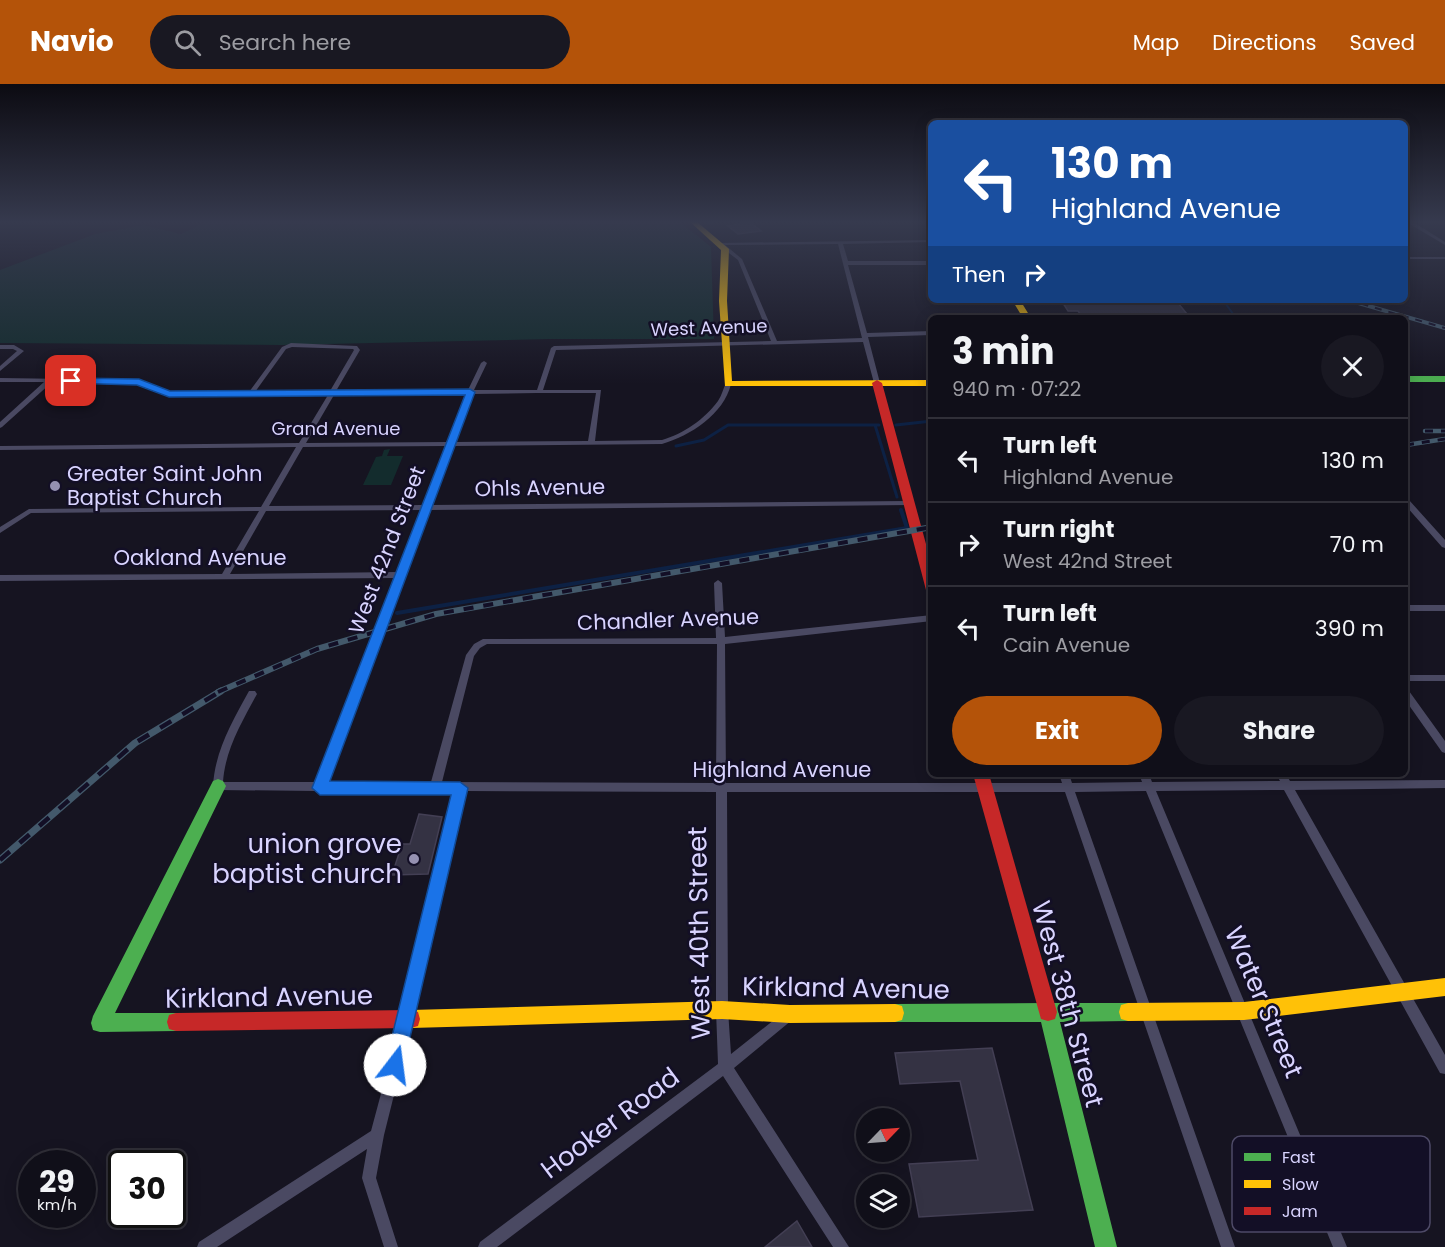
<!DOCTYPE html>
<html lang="en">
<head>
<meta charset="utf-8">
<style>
	body { margin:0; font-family:Poppins,sans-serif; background:#191822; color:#f1f3f6; height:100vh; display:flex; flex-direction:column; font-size:22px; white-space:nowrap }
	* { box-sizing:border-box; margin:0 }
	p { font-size:20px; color:#9c9ca2 }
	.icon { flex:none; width:33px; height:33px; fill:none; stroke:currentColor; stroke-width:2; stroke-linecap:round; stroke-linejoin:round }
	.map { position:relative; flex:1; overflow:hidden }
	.sheet { position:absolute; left:928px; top:231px; width:480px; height:462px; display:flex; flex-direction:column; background:#100f19; border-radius:9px; box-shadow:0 3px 15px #0003,0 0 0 2px #302f38 }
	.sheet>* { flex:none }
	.guide { position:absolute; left:928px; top:36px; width:480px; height:183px; border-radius:9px; box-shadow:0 3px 15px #0003,0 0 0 2px #302f38; background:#1a4fa0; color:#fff; overflow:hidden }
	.needle { width:39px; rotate:65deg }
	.tools { position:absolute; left:856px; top:1024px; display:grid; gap:12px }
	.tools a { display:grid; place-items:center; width:54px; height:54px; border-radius:50%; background:#100f19; box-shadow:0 3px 15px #0003,0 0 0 2px #302f38; font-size:30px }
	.speed { position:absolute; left:18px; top:1066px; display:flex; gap:12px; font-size:30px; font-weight:700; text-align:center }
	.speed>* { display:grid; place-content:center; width:78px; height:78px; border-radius:50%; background:#100f19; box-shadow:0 3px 15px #0003,0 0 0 2px #302f38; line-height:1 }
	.speed small { font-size:15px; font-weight:400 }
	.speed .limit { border:3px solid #111; border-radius:9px; background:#fff; color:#111 }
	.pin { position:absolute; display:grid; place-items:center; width:51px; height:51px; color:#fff; margin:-26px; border-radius:12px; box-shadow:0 3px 9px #0006 }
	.me { position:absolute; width:66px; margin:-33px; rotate:15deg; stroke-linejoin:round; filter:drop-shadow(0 0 4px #0008) }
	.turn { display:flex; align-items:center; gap:21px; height:126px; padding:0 24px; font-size:27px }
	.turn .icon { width:78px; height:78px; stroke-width:2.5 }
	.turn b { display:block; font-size:42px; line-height:51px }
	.then { display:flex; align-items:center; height:57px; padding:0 24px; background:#0003; gap:12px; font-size:22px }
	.round { display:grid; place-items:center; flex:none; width:63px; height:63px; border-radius:32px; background:#191822 }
	.summary { display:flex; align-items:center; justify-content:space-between; height:102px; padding:0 24px }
	h1 { font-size:36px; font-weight:700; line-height:45px }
	.button { display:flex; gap:12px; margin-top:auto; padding:12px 24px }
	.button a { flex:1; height:69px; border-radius:36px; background:#b45309; color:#fff; font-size:24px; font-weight:700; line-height:69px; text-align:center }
	.button a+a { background:#191822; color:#f1f3f6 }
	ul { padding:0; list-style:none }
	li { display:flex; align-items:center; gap:18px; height:84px; padding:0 24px; border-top:2px solid #302f38 }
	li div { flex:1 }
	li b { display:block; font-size:22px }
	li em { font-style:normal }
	header { display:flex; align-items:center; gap:36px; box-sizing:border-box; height:84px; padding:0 30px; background:#b45309; color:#fff }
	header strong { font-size:28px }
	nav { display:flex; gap:33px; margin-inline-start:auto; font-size:21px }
	.search { width:420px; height:54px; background:#191822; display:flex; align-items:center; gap:15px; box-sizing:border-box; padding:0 21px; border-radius:33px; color:#9c9ca2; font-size:22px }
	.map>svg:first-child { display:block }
	.green { fill:#132c2d }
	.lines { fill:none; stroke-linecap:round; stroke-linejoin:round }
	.stream-far2 { stroke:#0d2144; stroke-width:2 }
	.stream-far1 { stroke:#0d2144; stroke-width:3 }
	.stream { stroke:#0d2144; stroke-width:4 }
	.building { fill:#343243; stroke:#433f54; stroke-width:1.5 }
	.street { fill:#4a4962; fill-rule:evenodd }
	.fast { fill:#4caf50; fill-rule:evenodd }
	.slow { fill:#ffc107; fill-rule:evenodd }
	.jam { fill:#c62828; fill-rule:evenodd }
	.rail-far3-casing { stroke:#43596b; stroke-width:4 }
	.rail-far2-casing { stroke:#43596b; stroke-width:4.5 }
	.rail-far1-casing { stroke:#43596b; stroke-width:6 }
	.rail-casing { stroke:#43596b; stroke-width:7 }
	.rail-far3 { stroke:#130f26; stroke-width:2; stroke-dasharray:7; stroke-linecap:butt }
	.rail-far2 { stroke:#130f26; stroke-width:3; stroke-dasharray:8; stroke-linecap:butt }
	.rail-far1 { stroke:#130f26; stroke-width:4; stroke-dasharray:10; stroke-linecap:butt }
	.rail { stroke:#130f26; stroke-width:4.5; stroke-dasharray:13; stroke-linecap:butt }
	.route { fill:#1a73e8; stroke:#114b97; stroke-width:1.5 }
	.poi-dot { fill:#9591b1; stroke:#130f26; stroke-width:2 }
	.labels { text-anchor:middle; stroke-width:5; stroke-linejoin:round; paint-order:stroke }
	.far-street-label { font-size:18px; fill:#d9d4ff; stroke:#130f26 }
	.poi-label { font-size:21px; fill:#d9d4ff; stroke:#130f26; text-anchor:start }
	.street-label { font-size:21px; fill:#d9d4ff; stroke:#130f26 }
	.near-poi-label { font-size:26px; fill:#d9d4ff; stroke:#130f26; text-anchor:end }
	.near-street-label { font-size:26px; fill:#d9d4ff; stroke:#130f26 }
	.key { fill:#130f26; stroke:#4e4a67; stroke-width:1.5 }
	.key-label { font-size:16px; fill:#d9d4ff }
</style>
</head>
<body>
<header>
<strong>Navio</strong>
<div class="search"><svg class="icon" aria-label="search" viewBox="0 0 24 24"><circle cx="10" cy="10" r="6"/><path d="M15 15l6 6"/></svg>Search here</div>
<nav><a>Map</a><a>Directions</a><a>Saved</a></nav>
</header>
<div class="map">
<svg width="1445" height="1163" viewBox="0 0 1445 1163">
	<rect width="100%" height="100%" fill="#161421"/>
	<path class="green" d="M208,137H679L711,163L714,255H550L282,261L0,259V186L95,150L143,141L181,150Z
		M390,365L387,372H403L391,401H363L376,373L382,372L384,366Z"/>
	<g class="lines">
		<path class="stream-far2" d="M707,139L720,137
			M1223,216L1236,234"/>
		<path class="stream-far1" d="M875,341L897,413
			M896,341L932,337
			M676,362L704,356L728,341H879"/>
		<path class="stream" d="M397,529L907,444L901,426"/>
	</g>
	<path class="building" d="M750,138L761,147L738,150L728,142Z
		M1061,216L1178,219L1187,230H1140L1143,234H1083L1078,227H1068Z
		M419,730L442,733L428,790L392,791L402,760H410Z
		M992,964L1033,1126L919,1133L909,1080L978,1076L960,997L900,1000L895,969Z
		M797,1137L812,1163H765Z"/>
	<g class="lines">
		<path class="street" d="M1408,137H1445V138L1415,139L1445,158V161L1408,139Z
			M932,156V158L843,160L848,177H932V181H848L867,249L932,247V251L868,253L880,299L879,300L874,299L863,258L556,266L543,306H601L595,357L662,356C683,350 705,335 718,317C722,311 723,305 726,299L731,300C724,330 690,352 662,360L453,362L431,421L908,417L912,419L911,421L429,426L327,698H431L466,571L474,560L483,555L716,554L714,499L718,496L722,499L725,553L932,531V537L725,560L726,699H1062L1059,690H1069L1072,699L1142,698L1139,690H1149L1152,698L1280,697L1276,690H1286L1290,697L1445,696V704L1295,706L1445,971V990L1440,989L1284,706L1156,707L1347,1163H1333L1146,707L1075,708L1235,1163H1221L1065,708H727L728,926L731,970L784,928L788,926L792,928L794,932L792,936L734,984L849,1163H833L723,992L497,1163H478L480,1158L718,980L716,926V708L465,707L413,935L384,1051L376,1094L398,1163H384L362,1094L367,1065L217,1163H197L199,1158L371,1047L401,935L455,707H439L435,708L431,707H324L320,708L316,707L218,706L214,705L213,702C215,667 232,638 249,607H255L257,610C242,638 225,666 223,698H317L396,494L0,497V491L222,490L259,427L31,429L0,449V443L29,425L261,423L296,363L0,366V362L299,359L328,311L169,312L138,300L51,299L2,343L0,344V338L44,298H0V294L139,296L170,308H249L282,263L291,259L357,262L360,266L336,307L468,306L481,279L484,277L487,279L474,306H537L551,264L554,262L771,257L738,176L721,163L719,159ZM838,160L862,254L777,257L742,175L725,161ZM292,263L353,265L354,266L330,307L255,308L286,265ZM537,309H596L588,357L455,358L472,310ZM466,310L448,358L306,359L334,311ZM446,362L423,421L269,422L303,363ZM422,426L398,488L230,490L266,427ZM487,560H717L716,699L442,698L474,572L480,564Z
			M1406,173H1445V175H1406Z
			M0,261H14L24,267L0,287V282L17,267L13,265H0Z
			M1406,416H1409L1445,456V464L1442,463L1406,422Z
			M1406,521H1445V527H1406Z
			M1406,591H1445V597H1406Z
			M1406,606L1409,607L1445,657V669L1442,668L1406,617Z"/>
		<path class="fast" d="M1406,292H1445V298H1406Z
			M218,695L223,697L226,702L115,929H176L183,931L185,938L183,945L176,947L100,948L93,946L91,939L93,932L213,697Z
			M1047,919H1128L1135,921L1137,928L1135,935L1128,937L1060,938L1117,1163H1095L1041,938H895L888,936L886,929L888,922L895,920Z"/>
		<path class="slow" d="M689,137H696L729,165L727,217L732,297L932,296V302H725L719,217L721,166Z
			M1012,216H1020L1031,234H1023Z
			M1445,894V912L1244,936L1128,937L1121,935L1119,928L1121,921L1128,919L1244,918Z
			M722,917L790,921L895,920L902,922L904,929L902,936L895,938L790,939L722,935L411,944L404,942L402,935L404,928L411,926Z"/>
		<path class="jam" d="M877,296L882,299L932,482V510L926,506L872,299Z
			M973,690H989L1057,928L1055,935L1048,937L1041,935L1039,928Z
			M411,926L418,928L420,935L418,942L411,944L176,947L169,945L167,938L169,931L176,929Z"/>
		<g class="rail-far3-casing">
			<path id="rail-far3" d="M1348,216L1445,244"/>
		</g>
		<g class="rail-far2-casing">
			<path id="rail-far2" d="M1425,347H1445
				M1406,361L1445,355"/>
		</g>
		<g class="rail-far1-casing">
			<path id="rail-far1" d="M218,608L317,565L436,530L932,443"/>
		</g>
		<g class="rail-casing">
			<path id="rail" d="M0,776L135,659L221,607"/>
		</g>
		<use href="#rail-far3" class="rail-far3"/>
		<use href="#rail-far2" class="rail-far2"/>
		<use href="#rail-far1" class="rail-far1"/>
		<use href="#rail" class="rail"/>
	</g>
	<linearGradient id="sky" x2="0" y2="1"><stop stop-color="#0c0b12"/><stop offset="0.46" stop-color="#363a4e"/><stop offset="1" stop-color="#363a4e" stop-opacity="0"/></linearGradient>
	<rect width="1445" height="300" fill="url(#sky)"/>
	<path class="route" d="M71,294L139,295L170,307L470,305L475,308L330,697L460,698L468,704L402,988L395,991L388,988L385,981L451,711H320L312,704L465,311L169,313L137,301L68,299V295Z"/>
	<g class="poi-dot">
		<circle cx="55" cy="402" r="6"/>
		<circle cx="414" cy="775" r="6"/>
	</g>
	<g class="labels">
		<g class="far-street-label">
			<text transform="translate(709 244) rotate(-2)" y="6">West Avenue</text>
			<text x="336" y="351">Grand Avenue</text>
		</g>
		<g class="poi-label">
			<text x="67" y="397">Greater Saint John<tspan x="67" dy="24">Baptist Church</tspan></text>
		</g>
		<g class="street-label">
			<text transform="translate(540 404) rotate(-1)" y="7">Ohls Avenue</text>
			<text transform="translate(387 466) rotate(-69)" y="7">West 42nd Street</text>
			<text x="200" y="481">Oakland Avenue</text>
			<text transform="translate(668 536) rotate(-2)" y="7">Chandler Avenue</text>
			<text x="782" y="693">Highland Avenue</text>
		</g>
		<g class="near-poi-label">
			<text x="402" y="769">union grove<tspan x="402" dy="30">baptist church</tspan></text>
		</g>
		<g class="near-street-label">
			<text transform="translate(699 849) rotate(-91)" y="9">West 40th Street</text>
			<text transform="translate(846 904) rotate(1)" y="9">Kirkland Avenue</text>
			<text transform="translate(269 913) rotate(-1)" y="9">Kirkland Avenue</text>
			<text transform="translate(1264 918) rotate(67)" y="9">Water Street</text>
			<text transform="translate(1068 920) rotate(75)" y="9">West 38th Street</text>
			<text transform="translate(610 1039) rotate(-37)" y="9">Hooker Road</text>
		</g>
	</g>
	<rect x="1232" y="1052" width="198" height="96" rx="9" class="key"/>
	<rect x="1244" y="1069" width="27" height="8" fill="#4caf50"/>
	<rect x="1244" y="1096" width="27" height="8" fill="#ffc107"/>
	<rect x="1244" y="1123" width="27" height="8" fill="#c62828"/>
	<g class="key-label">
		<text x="1282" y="1079">Fast</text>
		<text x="1282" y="1106">Slow</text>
		<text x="1282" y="1133">Jam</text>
	</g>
</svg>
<div class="tools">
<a><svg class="needle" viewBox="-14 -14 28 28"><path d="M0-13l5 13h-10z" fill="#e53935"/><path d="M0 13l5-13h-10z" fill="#9c9ca2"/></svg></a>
<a><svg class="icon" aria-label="layers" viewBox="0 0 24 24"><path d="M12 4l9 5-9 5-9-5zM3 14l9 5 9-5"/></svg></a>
</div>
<div class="speed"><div>29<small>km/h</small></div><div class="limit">30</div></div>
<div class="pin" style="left:71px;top:297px;background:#d93025"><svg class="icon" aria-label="arrive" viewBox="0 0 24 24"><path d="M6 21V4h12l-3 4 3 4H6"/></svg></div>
<svg class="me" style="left:395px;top:981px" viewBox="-20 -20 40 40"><circle r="19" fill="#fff"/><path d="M0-13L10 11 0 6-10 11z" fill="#1a73e8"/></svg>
<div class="guide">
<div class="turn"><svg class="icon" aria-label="left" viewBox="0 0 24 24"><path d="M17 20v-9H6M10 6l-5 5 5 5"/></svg><div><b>130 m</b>Highland Avenue</div></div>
<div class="then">Then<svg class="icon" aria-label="right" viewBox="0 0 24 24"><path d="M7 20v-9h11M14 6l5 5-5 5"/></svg></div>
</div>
<section class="sheet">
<div class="summary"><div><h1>3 min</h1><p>940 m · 07:22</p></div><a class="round"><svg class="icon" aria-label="close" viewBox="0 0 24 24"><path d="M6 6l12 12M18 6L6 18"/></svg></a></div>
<ul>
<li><svg class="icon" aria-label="left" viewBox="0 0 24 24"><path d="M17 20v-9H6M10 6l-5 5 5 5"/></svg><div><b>Turn left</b><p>Highland Avenue</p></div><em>130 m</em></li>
<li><svg class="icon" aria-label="right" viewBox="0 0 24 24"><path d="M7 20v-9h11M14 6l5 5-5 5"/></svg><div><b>Turn right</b><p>West 42nd Street</p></div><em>70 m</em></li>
<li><svg class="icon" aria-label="left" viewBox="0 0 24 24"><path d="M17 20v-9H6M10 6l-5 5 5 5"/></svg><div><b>Turn left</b><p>Cain Avenue</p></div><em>390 m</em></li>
</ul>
<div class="button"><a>Exit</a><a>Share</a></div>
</section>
</div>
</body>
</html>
